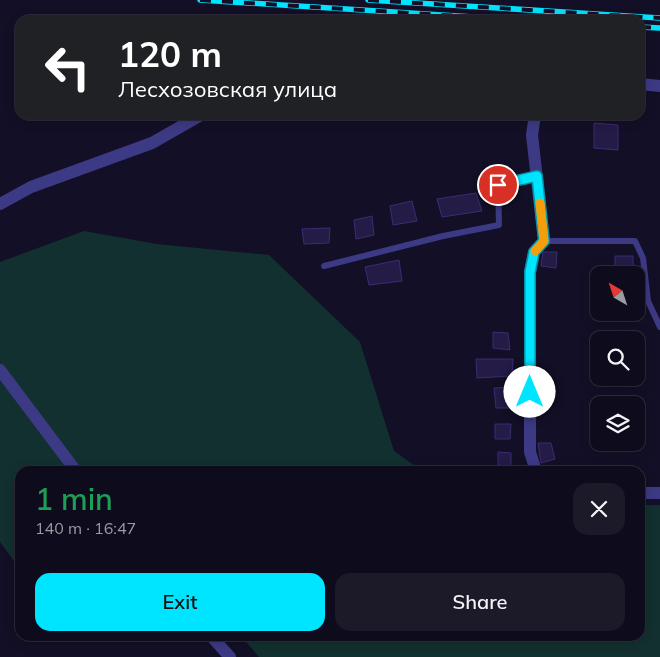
<!DOCTYPE html>
<html lang="en">
<head>
<meta charset="utf-8">
<style>
	body { margin:0; font-family:Mulish,sans-serif; background:#1c1929; color:#f1f3f6; height:100vh; display:flex; flex-direction:column; font-size:19px; white-space:nowrap }
	* { box-sizing:border-box; margin:0 }
	p { font-size:16px; color:#9b9ba3 }
	.icon { flex:none; width:28px; height:28px; fill:none; stroke:currentColor; stroke-width:2; stroke-linecap:round; stroke-linejoin:round }
	.map { position:relative; flex:1; overflow:hidden }
	.sheet { position:absolute; left:15px; top:466px; width:630px; height:175px; display:flex; flex-direction:column; background:#0e0b1c; border-radius:15px; box-shadow:0 2px 12px #0003,0 0 0 1px #2e2b3b }
	.sheet>* { flex:none }
	.top-card { position:absolute; left:15px; top:15px; width:630px; height:105px; border-radius:15px; box-shadow:0 2px 12px #0003,0 0 0 1px #2e2b3b; background:#202124; color:#fff; overflow:hidden }
	.needle { width:32px; rotate:321deg }
	.tools { position:absolute; left:590px; top:266px; display:grid; gap:10px }
	.tools a { display:grid; place-items:center; width:55px; height:55px; border-radius:10px; background:#0e0b1c; box-shadow:0 2px 12px #0003,0 0 0 1px #2e2b3b; font-size:25px }
	.pin { position:absolute; display:grid; place-items:center; width:42px; height:42px; color:#fff; margin:-21px; border:2px solid #fff; border-radius:50%; box-shadow:0 1px 5px #0007 }
	.me { position:absolute; width:55px; margin:-28px; rotate:0deg; stroke-linejoin:round; filter:drop-shadow(0 0 4px #0008) }
	.turn { display:flex; align-items:center; gap:18px; height:105px; padding:0 20px; font-size:22px }
	.turn .icon { width:65px; height:65px; stroke-width:2.5 }
	.turn b { display:block; font-size:35px; line-height:42px }
	.round { display:grid; place-items:center; flex:none; width:52px; height:52px; border-radius:15px; background:#1c1929 }
	.head { display:flex; align-items:center; justify-content:space-between; height:85px; padding:0 20px }
	h1 { font-size:30px; font-weight:600; line-height:38px; color:#1e9e55 }
	.action { display:flex; gap:10px; margin-top:auto; padding:10px 20px }
	.action a { flex:1; height:58px; border-radius:15px; background:#00e5ff; color:#111; font-size:20px; font-weight:600; line-height:58px; text-align:center }
	.action a+a { background:#1c1929; color:#f1f3f6 }
	.map>svg:first-child { display:block }
	.green { fill:#12302f }
	.building { fill:#241b47; stroke:#3b2d73 }
	.lines { fill:none; stroke-linecap:round; stroke-linejoin:round }
	.service { stroke:#3d3a85; stroke-width:6 }
	.minor { stroke:#3d3a85; stroke-width:12 }
	.rail-casing { stroke:#00e5ff; stroke-width:5.5 }
	.rail { stroke:#130f26; stroke-width:4; stroke-dasharray:11; stroke-linecap:butt }
	.route-casing { stroke:#0095a6; stroke-width:12 }
	.route { stroke:#00e5ff; stroke-width:9 }
	.slow { stroke:#f59e0b; stroke-width:9 }
</style>
</head>
<body>
<div class="map">
<svg width="660" height="657" viewBox="0 0 660 657">
	<rect width="100%" height="100%" fill="#130f26"/>
	<path class="green" d="M84,231L157,244L269,255L360,342L394,451L422,471H20V569L0,542V262Z
		M640,505H660V657H259L241,636H640Z"/>
	<path class="building" d="M594,123L618,125V150L594,148Z
		M476,193L482,211L442,217L437,199Z
		M412,201L417,221L393,225L390,206Z
		M372,216L374,235L356,239L354,220Z
		M330,228L329,243L304,244L302,229Z
		M543,252H557L556,268L541,266Z
		M615,256H633V268H615Z
		M399,260L402,281L369,285L365,267Z
		M493,332L508,333L510,350L493,348Z
		M476,359H513L512,376L477,378Z
		M514,387L511,408H496L494,388Z
		M495,424H511L510,439H495Z
		M538,443H551L555,459L541,463Z
		M498,452L511,453V466L498,465Z"/>
	<g class="lines">
		<path class="service" d="M544,241H635L643,258L648,301L660,327
			M324,266L443,236L499,225L498,185L537,176"/>
		<path class="minor" d="M640,84L660,86
			M535,115L532,135L544,241L534,252L530,272V452L536,471
			M0,204L31,187L152,143L201,115
			M0,370L76,471
			M640,493H660
			M211,636L230,657"/>
		<g class="rail-casing">
			<path id="rail" d="M200,0L524,20
				M368,0L660,18
				M640,27L660,28"/>
		</g>
		<use href="#rail" class="rail"/>
	</g>
	<g class="lines">
		<g class="route-casing">
			<path id="route" d="M498,185L537,176L544,241L534,252L530,272V392"/>
		</g>
		<use href="#route" class="route"/>
		<path class="slow" d="M535,251L544,241L540,203"/>
	</g>
</svg>
<div class="tools">
<a><svg class="needle" viewBox="-14 -14 28 28"><path d="M0-13l5 13h-10z" fill="#e53935"/><path d="M0 13l5-13h-10z" fill="#9b9ba3"/></svg></a>
<a><svg class="icon" aria-label="search" viewBox="0 0 24 24"><circle cx="10" cy="10" r="6"/><path d="M15 15l6 6"/></svg></a>
<a><svg class="icon" aria-label="layers" viewBox="0 0 24 24"><path d="M12 4l9 5-9 5-9-5zM3 14l9 5 9-5"/></svg></a>
</div>
<div class="pin" style="left:498px;top:185px;background:#d93025"><svg class="icon" aria-label="arrive" viewBox="0 0 24 24"><path d="M6 21V4h12l-3 4 3 4H6"/></svg></div>
<svg class="me" style="left:530px;top:392px" viewBox="-20 -20 40 40"><circle r="19" fill="#fff"/><path d="M0-13L10 11 0 6-10 11z" fill="#00e5ff"/></svg>
<div class="top-card">
<div class="turn"><svg class="icon" aria-label="left" viewBox="0 0 24 24"><path d="M17 20v-9H6M10 6l-5 5 5 5"/></svg><div><b>120 m</b>Лесхозовская улица</div></div>
</div>
<section class="sheet">
<div class="head"><div><h1>1 min</h1><p>140 m · 16:47</p></div><a class="round"><svg class="icon" aria-label="close" viewBox="0 0 24 24"><path d="M6 6l12 12M18 6L6 18"/></svg></a></div>
<div class="action"><a>Exit</a><a>Share</a></div>
</section>
</div>
</body>
</html>
